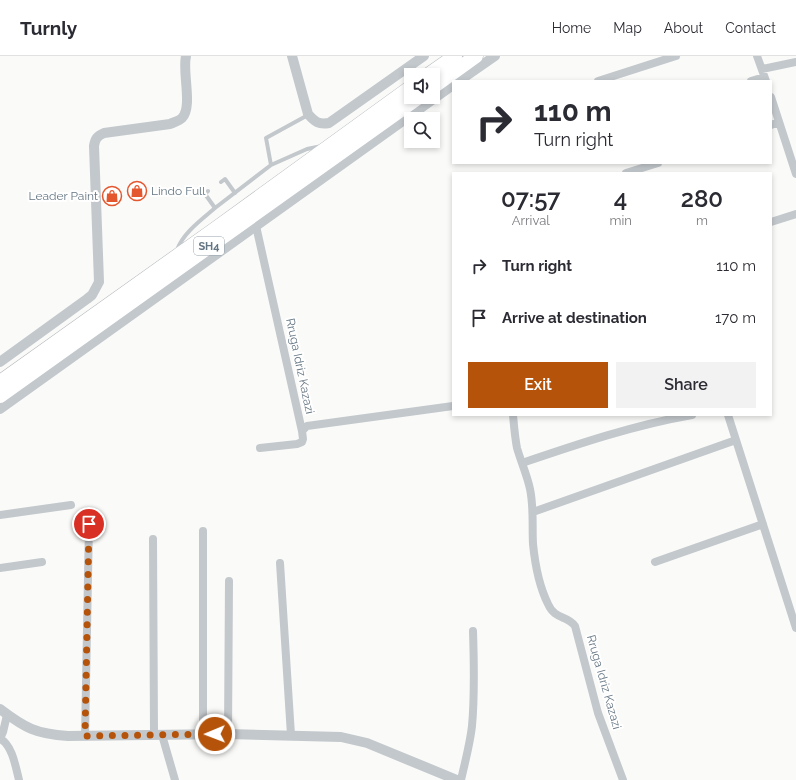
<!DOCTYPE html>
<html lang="en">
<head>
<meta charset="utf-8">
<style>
	body { margin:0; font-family:Raleway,sans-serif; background:#f2f2f3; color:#2b2b33; height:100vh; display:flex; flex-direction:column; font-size:15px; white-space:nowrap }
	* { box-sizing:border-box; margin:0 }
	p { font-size:13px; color:#7c7c81 }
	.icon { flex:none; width:22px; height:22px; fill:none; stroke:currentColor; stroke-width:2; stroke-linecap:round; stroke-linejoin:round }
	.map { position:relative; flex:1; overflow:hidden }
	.drawer { position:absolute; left:452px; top:116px; width:320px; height:244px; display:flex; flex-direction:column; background:#fff; border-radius:0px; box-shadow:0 2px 6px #0003 }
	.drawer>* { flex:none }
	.banner { position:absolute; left:452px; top:24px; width:320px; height:84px; border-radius:0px; box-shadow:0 2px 6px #0003; background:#fff; color:#2b2b33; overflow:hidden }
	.controls { position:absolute; left:404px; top:12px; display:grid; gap:8px }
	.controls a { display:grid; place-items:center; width:36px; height:36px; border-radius:0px; background:#fff; box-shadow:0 2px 6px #0003; font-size:20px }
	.pin { position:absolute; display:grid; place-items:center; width:34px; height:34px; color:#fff; margin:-17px; border:2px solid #fff; border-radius:50%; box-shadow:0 1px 4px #0007 }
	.me { position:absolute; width:44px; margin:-22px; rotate:269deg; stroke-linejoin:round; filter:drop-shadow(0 0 3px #0008) }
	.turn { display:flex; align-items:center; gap:14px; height:84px; padding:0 16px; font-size:18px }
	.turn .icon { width:52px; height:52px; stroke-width:2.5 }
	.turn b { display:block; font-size:28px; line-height:34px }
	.eta { display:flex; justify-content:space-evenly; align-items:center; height:68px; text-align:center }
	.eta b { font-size:24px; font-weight:600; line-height:28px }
	.primary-button { display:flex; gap:8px; margin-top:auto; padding:8px 16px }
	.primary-button a { flex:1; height:46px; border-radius:0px; background:#b45309; color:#fff; font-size:16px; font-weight:600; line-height:46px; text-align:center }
	.primary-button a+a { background:#f2f2f3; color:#2b2b33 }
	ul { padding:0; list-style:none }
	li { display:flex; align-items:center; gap:12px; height:52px; padding:0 16px }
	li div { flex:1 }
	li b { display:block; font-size:15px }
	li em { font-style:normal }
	header { display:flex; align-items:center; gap:24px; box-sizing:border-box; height:56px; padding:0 20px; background:#fff; border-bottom:1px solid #e1e1e2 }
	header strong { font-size:19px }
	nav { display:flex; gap:22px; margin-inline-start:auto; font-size:14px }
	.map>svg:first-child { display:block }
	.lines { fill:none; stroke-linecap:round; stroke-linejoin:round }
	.trunk-casing { stroke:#b4b9bd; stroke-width:15 }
	.service { stroke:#c3c8cc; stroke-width:4 }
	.minor { stroke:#c3c8cc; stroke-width:8 }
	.tertiary { stroke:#c3c8cc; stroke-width:10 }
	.trunk { stroke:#fff; stroke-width:14 }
	.route { stroke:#b45309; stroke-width:7; stroke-dasharray:0 12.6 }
	.labels { text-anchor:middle; stroke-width:4; stroke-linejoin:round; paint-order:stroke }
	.shield { fill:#fff; stroke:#939fa8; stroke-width:1 }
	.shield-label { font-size:11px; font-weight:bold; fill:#657683 }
	.poi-label { font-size:12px; fill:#657683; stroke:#fff; text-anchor:start }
	.street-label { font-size:12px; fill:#657683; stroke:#fff }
</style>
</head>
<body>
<header>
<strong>Turnly</strong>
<nav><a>Home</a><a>Map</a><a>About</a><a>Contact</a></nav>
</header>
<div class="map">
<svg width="796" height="724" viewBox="0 0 796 724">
	<rect width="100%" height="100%" fill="#fafaf8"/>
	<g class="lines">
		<g class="trunk-casing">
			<path id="trunk" d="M428,19L455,0
				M433,31L476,0
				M0,326L215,173L411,31
				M0,340L419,41"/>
		</g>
		<path class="service" d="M271,109L307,93L322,90
			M221,126L225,123L235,137
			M208,135L205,138L215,152L271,109L266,82L308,59
			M177,194C183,177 201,164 215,152"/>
		<path class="minor" d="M757,0L766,25
			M762,13L796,6
			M598,25L676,0
			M751,25L764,21
			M771,41L796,118
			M771,69L779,66
			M626,117L658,107
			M771,166L796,158
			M256,170L302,375L307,370L453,350
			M513,359C514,370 515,382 517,392C521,406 527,419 530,433C534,452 532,470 533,488C535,508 539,530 548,548C555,564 567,559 575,570L598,657L623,724
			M728,359L796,572
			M260,392L297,388L302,386L303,383L302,375
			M522,407C578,388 634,369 692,359
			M533,456L736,384
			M0,459L71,449
			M153,483L154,679
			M655,506L763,468
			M280,507L291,679
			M0,512L42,506
			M203,678V475
			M228,678L229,525
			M162,679L175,724
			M85,680L89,468
			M0,683C12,688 16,712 19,724
			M0,683L3,676L7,659
			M461,724C465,706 470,688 472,670C475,638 474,606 473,575"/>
		<path class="tertiary" d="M292,0L308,58C315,66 319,69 329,67L424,0
			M459,25L495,0
			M0,306L87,243L92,239L99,226L94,90C95,83 97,80 104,77L170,68C174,66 179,65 182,62C193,51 182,16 186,0
			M0,353L453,29
			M0,653C25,672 36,678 68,680L228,678L341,681L367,687L457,724"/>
		<use href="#trunk" class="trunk"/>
	</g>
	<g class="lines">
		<path class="route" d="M89,468L85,680L215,678"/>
	</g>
	<defs>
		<g id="shop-ring" transform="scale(1)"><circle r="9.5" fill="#fff" stroke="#e4572e" stroke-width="1.5"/><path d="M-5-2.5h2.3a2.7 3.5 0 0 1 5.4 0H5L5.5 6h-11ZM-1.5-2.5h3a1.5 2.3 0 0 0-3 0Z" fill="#e4572e"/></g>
	</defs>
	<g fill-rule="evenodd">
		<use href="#shop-ring" x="137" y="135"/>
		<use href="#shop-ring" x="112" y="140"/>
	</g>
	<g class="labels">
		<rect class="shield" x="194" y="181" width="30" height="18" rx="3"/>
		<g class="shield-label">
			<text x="209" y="194">SH4</text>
		</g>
		<g class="poi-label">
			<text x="151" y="139">Lindo Full</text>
			<text x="98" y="144" text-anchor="end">Leader Paint</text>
		</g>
		<g class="street-label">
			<text transform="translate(300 310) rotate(78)" y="4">Rruga Idriz Kazazi</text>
			<text transform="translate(604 626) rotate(74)" y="4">Rruga Idriz Kazazi</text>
		</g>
	</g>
</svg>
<div class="controls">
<a><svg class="icon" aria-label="sound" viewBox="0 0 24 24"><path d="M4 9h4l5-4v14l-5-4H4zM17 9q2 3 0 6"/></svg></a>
<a><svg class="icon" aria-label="search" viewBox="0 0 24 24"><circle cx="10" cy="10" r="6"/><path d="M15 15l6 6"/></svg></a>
</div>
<div class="pin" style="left:89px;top:468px;background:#d93025"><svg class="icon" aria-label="arrive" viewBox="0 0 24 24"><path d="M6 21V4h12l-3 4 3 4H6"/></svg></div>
<svg class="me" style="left:215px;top:678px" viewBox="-20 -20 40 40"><circle r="17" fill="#b45309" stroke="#fff" stroke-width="3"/><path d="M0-11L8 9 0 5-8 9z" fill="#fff"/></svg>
<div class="banner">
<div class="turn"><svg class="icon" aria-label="right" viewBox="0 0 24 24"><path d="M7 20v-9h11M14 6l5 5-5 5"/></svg><div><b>110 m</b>Turn right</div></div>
</div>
<section class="drawer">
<div class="eta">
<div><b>07:57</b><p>Arrival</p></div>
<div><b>4</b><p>min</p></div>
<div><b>280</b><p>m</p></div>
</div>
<ul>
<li><svg class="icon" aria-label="right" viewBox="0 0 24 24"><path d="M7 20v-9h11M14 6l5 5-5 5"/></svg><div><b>Turn right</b></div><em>110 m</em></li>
<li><svg class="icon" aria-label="arrive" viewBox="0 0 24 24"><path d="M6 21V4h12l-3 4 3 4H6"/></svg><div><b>Arrive at destination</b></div><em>170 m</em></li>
</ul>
<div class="primary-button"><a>Exit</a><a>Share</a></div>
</section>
</div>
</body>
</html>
